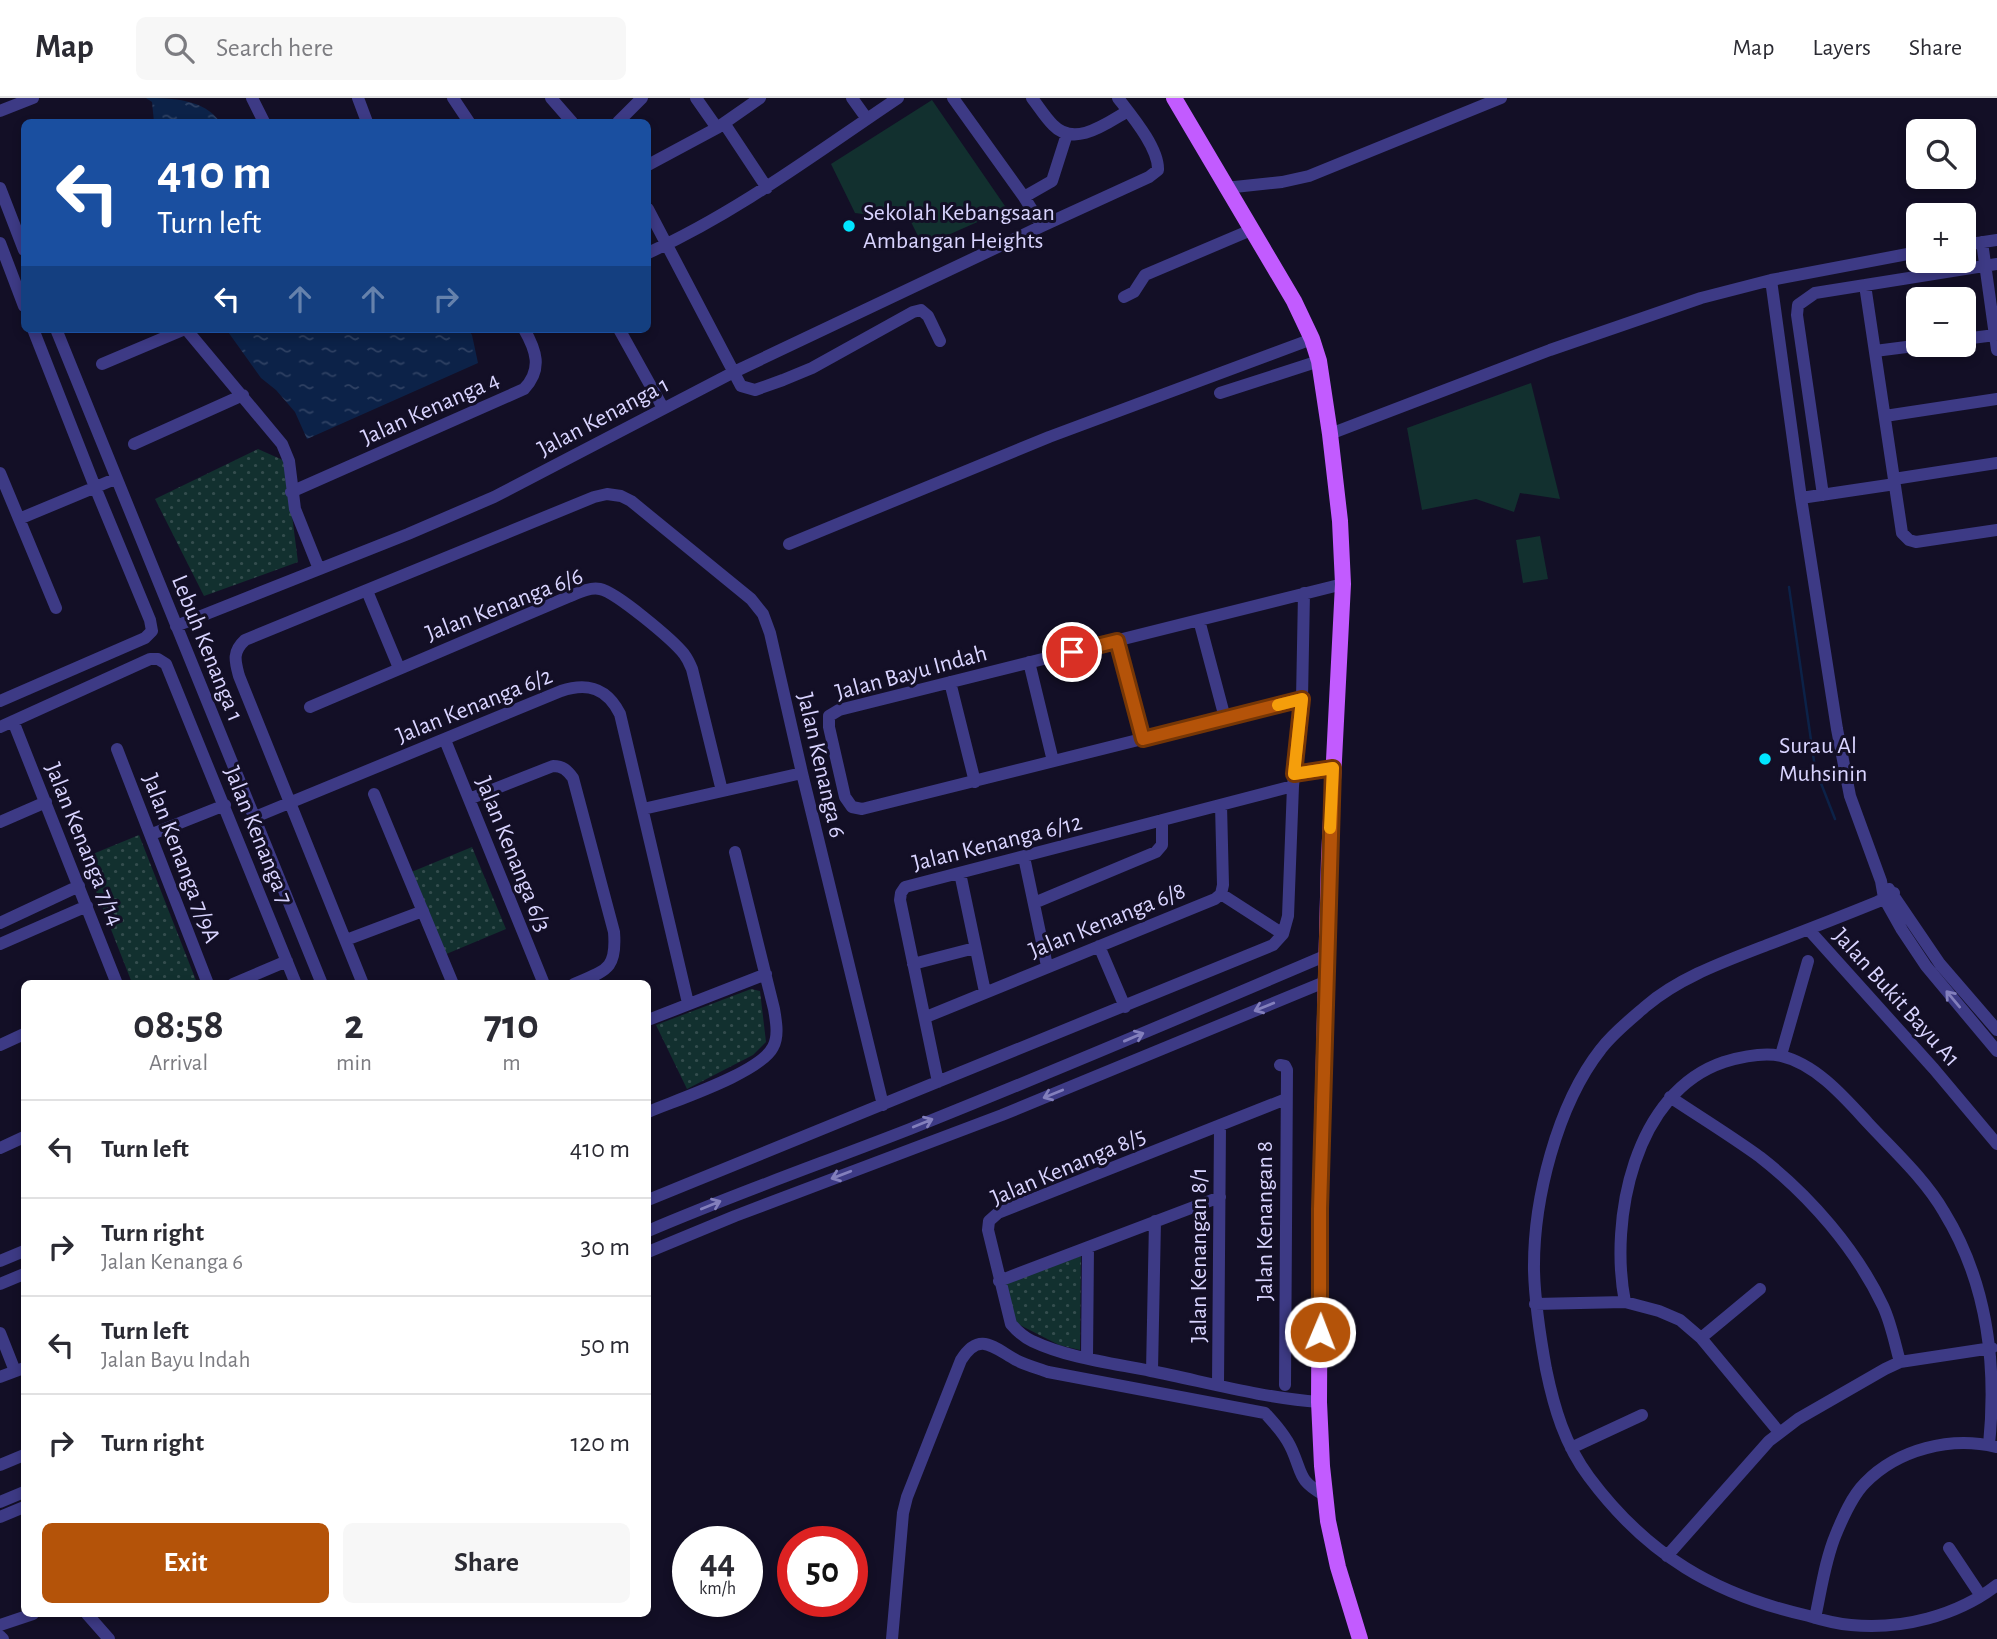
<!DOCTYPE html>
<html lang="en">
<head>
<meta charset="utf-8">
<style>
	body { margin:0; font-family:"Alegreya Sans",sans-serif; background:#f7f7f7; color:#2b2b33; height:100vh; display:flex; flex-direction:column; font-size:26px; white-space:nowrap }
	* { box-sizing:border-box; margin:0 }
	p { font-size:23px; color:#7c7c81 }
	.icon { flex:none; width:38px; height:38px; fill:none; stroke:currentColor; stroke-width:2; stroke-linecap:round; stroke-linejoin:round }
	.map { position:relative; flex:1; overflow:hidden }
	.sheet { position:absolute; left:21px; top:882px; width:630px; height:637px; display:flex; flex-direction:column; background:#fff; border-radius:10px; box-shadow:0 4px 10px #0003 }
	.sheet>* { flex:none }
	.banner { position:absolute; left:21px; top:21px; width:630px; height:214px; border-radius:10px; box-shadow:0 4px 10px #0003; background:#1a4fa0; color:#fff; overflow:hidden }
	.buttons { position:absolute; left:1906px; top:21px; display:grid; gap:14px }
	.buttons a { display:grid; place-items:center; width:70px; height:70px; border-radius:10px; background:#fff; box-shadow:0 4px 10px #0003; font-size:35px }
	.speed { position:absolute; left:672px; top:1428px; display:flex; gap:14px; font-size:35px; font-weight:700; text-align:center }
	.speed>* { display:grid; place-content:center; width:91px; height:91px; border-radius:50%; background:#fff; box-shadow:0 4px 10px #0003; line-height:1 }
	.speed small { font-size:18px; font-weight:400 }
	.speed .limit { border:10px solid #d22; background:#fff; color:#111 }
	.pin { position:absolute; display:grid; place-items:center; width:60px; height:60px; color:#fff; margin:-30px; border:4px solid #fff; border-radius:50%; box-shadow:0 2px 7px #0007 }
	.me { position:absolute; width:77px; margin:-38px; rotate:1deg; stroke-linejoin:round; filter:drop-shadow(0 0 5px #0008) }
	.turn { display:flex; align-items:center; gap:24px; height:147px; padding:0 21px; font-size:32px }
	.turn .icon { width:91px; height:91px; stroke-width:2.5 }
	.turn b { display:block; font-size:49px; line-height:60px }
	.lanes { display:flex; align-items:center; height:66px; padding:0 21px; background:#0003; justify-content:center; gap:35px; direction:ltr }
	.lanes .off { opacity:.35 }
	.eta { display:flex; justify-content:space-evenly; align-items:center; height:119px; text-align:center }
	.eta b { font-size:42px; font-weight:600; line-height:49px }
	.primary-button { display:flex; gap:14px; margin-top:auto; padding:14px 21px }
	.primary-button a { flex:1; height:80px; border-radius:10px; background:#b45309; color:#fff; font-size:28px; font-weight:600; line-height:80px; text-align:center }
	.primary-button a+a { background:#f7f7f7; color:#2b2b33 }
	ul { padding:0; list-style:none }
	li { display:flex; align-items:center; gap:21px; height:98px; padding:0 21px; border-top:2px solid #e1e1e2 }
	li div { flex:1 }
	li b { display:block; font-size:26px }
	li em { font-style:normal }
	header { display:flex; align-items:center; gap:42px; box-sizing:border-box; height:98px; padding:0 35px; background:#fff; border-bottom:2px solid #e1e1e2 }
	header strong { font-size:33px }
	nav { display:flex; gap:38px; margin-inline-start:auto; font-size:24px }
	.search { width:490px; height:63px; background:#f7f7f7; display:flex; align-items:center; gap:18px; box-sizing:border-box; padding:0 24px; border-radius:10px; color:#7c7c81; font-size:26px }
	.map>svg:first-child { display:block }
	.green { fill:url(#green-dots) }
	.pitch { fill:#12302f }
	.water { fill:url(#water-ripples) }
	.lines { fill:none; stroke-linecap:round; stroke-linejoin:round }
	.stream { stroke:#0c2248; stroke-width:2.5 }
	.minor { stroke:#3d3a85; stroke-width:12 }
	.major { stroke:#c25bff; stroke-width:16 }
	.oneway { stroke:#837fbc }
	.route-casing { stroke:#753606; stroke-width:18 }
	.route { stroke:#b45309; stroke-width:12 }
	.slow { stroke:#f59e0b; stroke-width:12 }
	.poi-dot { fill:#00e5ff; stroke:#130f26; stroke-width:2.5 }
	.labels { text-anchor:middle; stroke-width:6; stroke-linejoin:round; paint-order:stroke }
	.poi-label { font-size:24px; fill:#d9d4ff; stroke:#130f26; text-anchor:start }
	.street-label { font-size:24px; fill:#d9d4ff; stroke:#130f26 }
</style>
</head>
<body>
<header>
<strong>Map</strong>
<div class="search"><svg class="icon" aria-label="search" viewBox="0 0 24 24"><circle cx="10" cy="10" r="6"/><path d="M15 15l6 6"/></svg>Search here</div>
<nav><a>Map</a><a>Layers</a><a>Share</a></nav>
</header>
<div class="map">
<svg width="1997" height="1541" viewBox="0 0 1997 1541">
	<defs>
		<pattern id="green-dots" width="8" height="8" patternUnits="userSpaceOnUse" patternTransform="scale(1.75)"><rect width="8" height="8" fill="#12302f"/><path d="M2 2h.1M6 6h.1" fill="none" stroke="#344d4e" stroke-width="1.8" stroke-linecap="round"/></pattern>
		<pattern id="water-ripples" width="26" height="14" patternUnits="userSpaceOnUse" patternTransform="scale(1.75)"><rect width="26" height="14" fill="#0c2248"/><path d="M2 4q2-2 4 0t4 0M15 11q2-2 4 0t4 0" fill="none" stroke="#2f4163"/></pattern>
	</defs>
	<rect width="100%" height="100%" fill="#130f26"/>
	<path class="green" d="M258,351L285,363L298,464L204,498L155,401Z
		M139,737L197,885H132L83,760Z
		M472,749L506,831L444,857L409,775Z
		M751,891L760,893L766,944L753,957L687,991L656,927Z
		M1081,1158L1080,1252L1059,1247L1016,1225L1005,1185Z"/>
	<path class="pitch" d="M932,2L1007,111L923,148L910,122L855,115L831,66Z
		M1531,285L1560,401L1520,395L1514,414L1476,401L1422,412L1407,330Z
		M1540,438L1548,481L1523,485L1516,442Z"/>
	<path class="water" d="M146,0C172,0 204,1 220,24H154L152,4Z
		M226,231H468L472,237L478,265L307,341L295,314L276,292L261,280Z"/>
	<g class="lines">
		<path class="stream" d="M1789,489L1815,670L1835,721"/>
		<path class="minor" d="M252,0L264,24
			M358,0L367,24
			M453,0L469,24
			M551,0L572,24
			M696,0L717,30
			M852,0L867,21
			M953,0L1024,99L1042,128
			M1032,0C1039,9 1045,19 1053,27C1075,50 1107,25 1128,13
			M0,13L33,0
			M618,24L642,0
			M724,25L767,90
			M648,67L717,30L760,0
			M0,90L24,152
			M1225,90L1282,84L1309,78L1501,0
			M1024,99L1052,83L1067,36
			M648,111L741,288L755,292L783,282L812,270L913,214L921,212L928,218L940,243
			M1982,144L1997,252
			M0,145L24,208
			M1964,147L1997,142
			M648,155C738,114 816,55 898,0
			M1771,182L1801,400L1837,631L1850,698L1881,783L1884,800L1902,832L1926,868L1997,953
			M1865,187L1902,435L1909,442L1916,444L1997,432
			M1124,199L1134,194L1145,177L1251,132
			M56,231L322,886
			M186,231L282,346L289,363L295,411L319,471
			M619,231L663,310
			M1964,241L1995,237
			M1875,253L1922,247
			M102,266L185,231
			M1220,295L1319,263
			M1885,318L1997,301
			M1330,336L1550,252L1701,200L1771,182L1918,154
			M134,346L243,297
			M0,375L56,510
			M1894,381L1997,365
			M291,394L524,291C543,271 536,252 524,231
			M1823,397L1797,217L1798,207L1815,195L1997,166
			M1801,400L1895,386
			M19,421L115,381
			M789,446L1049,339L1312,241
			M367,493L399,570
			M1199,522L1225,620
			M176,528L408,436L494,399L734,274L1042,128L1149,79L1158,72C1159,50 1131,17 1118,0
			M1117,543L1143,641
			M1029,564L1053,663
			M950,584L975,684
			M1302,601L862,711L852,709L845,699L829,629V618L839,612L1343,486
			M0,603L145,540L152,533L150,522L95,389L33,231
			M310,609L568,499C578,495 589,489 600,491C616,494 673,542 684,556C687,560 690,566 692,571L722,693
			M13,623L117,886
			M0,629L150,561H158L166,566L296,886
			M445,642L544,886
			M117,651L208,886
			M1294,676L1333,670
			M374,696L453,886
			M469,701L553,668C563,668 567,672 573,680L614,834C617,872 606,872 574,886
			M643,711L802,675
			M255,719L561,593C588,584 607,590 620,616L688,905
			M0,724L46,704
			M152,736L225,707
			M1024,759L1047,868
			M960,775L985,894
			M1889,791L1940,866L1997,932
			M1894,795L1877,804C1840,819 1804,833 1767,847C1726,863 1680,879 1646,908C1631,921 1613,935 1601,951C1557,1007 1533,1102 1534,1173C1535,1206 1540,1238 1546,1271C1554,1310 1565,1347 1589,1379C1647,1457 1715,1497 1809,1518C1822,1522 1837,1526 1851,1527C1901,1532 1957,1518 1997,1487
			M1221,796L1283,836
			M1034,805L1156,754L1162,747V722
			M0,825L79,788
			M1809,832L1934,971L1997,1046
			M346,842L423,813
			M0,846L87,808
			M1099,848L1125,909
			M913,866L975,850
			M233,886L287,863
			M363,886L239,578C235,563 232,554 245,542L594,399L607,396L621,398L631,403L751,501L763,516L770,535L802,675L883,1007
			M926,919L1215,801L1221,796L1223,787L1221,707
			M648,922L766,876
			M0,947L24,936
			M1781,957L1808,863
			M1280,967L1285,968L1287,972L1285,1287
			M938,984L900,802L901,795L905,789L1293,688
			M1670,999C1700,1019 1731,1038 1760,1059C1810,1098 1856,1151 1883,1208C1891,1225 1895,1246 1900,1264
			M1286,1001L998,1115L989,1123L988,1132L1011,1226C1017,1233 1023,1239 1032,1243C1068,1260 1111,1265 1151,1273C1206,1284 1263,1300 1319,1304
			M648,1014C676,1002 760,975 773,949C779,938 776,923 774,911L735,754
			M0,1050L24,1039
			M648,1102L1273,847L1283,836L1288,818L1293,688L1302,601L1304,495
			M648,1133C734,1096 823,1065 910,1031C1050,975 1189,916 1327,857
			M648,1154L735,1118L1002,1017L1327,883
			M0,1163L24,1153
			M999,1183L1220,1099
			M0,1186L24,1176
			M1625,1204C1609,1122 1634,994 1724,964C1741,959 1763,954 1781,958C1816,966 1845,1000 1868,1025C1894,1053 1925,1081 1944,1114C1987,1184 1997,1267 1989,1347
			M1535,1206L1625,1204L1659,1213L1680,1222L1701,1240L1779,1334
			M0,1235L15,1273
			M1701,1240L1760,1191
			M1087,1260L1088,1149
			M1152,1273L1155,1123
			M0,1279L24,1270
			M1218,1287L1220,1028
			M1571,1350L1642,1317
			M0,1367L24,1357
			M0,1404L24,1394
			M0,1419L24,1409
			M1949,1450L1981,1498
			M1667,1458L1769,1343L1798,1321L1885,1271L1900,1264L1992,1250
			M87,1516L109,1541
			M1815,1520C1821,1493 1825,1462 1836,1436C1843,1419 1852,1398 1865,1385C1898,1351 1951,1338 1996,1349
			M0,1527L33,1516
			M0,1538L3,1541
			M892,1541L903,1415L907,1399L961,1262C979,1233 993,1249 1016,1262C1026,1267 1037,1270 1048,1274L1265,1315C1275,1326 1286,1338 1292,1352C1303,1377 1298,1382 1324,1397"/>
		<path class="major" d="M1174,0L1294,203L1312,241L1319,263L1330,336L1340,423L1343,486L1329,760L1320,1111L1319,1304L1322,1368L1328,1423L1338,1469L1360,1541"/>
	</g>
	<defs><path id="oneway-shaft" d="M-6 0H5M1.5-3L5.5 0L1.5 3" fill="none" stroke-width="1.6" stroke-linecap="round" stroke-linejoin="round" transform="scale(1.75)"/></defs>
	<g class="oneway">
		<use href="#oneway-shaft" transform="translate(1953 901) rotate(-130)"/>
		<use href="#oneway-shaft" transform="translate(1264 909) rotate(158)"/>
		<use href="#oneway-shaft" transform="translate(1134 939) rotate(-23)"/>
		<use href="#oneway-shaft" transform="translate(1053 996) rotate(158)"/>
		<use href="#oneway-shaft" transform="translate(923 1025) rotate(-22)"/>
		<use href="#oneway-shaft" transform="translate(841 1077) rotate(159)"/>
		<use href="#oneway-shaft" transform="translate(711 1107) rotate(-22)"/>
	</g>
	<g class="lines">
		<g class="route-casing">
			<path id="route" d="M1072,554L1117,543L1143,641L1302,601L1294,676L1333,670L1320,1111V1234"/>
		</g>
		<use href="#route" class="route"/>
		<path class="slow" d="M1278,607L1302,601L1294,676L1333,670L1330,730"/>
	</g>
	<g class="poi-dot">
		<circle cx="849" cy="128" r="7"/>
		<circle cx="1765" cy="661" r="7"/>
	</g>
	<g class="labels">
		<g class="poi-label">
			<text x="863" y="122">Sekolah Kebangsaan<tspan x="863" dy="28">Ambangan Heights</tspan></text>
			<text x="1779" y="655">Surau Al<tspan x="1779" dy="28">Muhsinin</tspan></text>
		</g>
		<g class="street-label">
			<text transform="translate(430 310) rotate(-24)" y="8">Jalan Kenanga 4</text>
			<text transform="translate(603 318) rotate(-28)" y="8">Jalan Kenanga 1</text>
			<text transform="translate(504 506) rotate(-21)" y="8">Jalan Kenanga 6/6</text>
			<text transform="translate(208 550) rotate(68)" y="8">Lebuh Kenanga 1</text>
			<text transform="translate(911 574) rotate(-15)" y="8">Jalan Bayu Indah</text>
			<text transform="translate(474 607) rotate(-22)" y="8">Jalan Kenanga 6/2</text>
			<text transform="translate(822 667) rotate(77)" y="8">Jalan Kenanga 6</text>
			<text transform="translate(259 737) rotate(68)" y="8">Jalan Kenanga 7</text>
			<text transform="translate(997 744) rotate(-14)" y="8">Jalan Kenanga 6/12</text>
			<text transform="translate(85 746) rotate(68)" y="8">Jalan Kenanga 7/14</text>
			<text transform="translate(514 756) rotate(68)" y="8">Jalan Kenanga 6/3</text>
			<text transform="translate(182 760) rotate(69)" y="8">Jalan Kenanga 7/9A</text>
			<text transform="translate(1107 822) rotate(-22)" y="8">Jalan Kenanga 6/8</text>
			<text transform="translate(1897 899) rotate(48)" y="8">Jalan Bukit Bayu A1</text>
			<text transform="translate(1068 1068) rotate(-23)" y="8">Jalan Kenanga 8/5</text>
			<text transform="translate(1264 1123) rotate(-90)" y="8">Jalan Kenangan 8</text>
			<text transform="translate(1198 1157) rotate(-90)" y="8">Jalan Kenangan 8/1</text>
		</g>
	</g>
</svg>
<div class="buttons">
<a><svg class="icon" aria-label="search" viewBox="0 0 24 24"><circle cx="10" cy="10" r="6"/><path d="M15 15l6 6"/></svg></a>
<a>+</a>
<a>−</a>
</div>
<div class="speed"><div>44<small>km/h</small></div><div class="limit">50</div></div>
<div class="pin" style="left:1072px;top:554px;background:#d93025"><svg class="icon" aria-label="arrive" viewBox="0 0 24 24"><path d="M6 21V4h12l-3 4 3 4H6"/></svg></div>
<svg class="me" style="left:1320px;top:1234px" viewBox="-20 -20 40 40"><circle r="17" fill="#b45309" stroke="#fff" stroke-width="3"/><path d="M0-11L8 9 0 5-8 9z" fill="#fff"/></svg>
<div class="banner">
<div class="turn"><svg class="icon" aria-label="left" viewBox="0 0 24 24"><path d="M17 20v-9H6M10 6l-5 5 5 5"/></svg><div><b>410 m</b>Turn left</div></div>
<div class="lanes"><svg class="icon" aria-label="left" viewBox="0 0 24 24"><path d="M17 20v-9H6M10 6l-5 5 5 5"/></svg><svg class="icon off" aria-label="ahead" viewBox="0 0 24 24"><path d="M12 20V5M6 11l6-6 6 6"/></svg><svg class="icon off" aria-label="ahead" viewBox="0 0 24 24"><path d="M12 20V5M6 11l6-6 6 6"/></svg><svg class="icon off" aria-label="right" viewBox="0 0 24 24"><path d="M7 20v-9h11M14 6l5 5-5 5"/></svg></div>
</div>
<section class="sheet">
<div class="eta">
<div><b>08:58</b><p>Arrival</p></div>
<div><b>2</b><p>min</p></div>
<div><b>710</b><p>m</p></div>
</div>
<ul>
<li><svg class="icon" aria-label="left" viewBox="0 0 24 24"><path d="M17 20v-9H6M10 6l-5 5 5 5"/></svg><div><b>Turn left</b></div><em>410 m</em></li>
<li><svg class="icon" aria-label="right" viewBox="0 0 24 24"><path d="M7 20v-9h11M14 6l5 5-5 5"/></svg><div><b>Turn right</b><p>Jalan Kenanga 6</p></div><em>30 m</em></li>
<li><svg class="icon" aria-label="left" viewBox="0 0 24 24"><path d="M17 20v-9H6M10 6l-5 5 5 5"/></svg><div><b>Turn left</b><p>Jalan Bayu Indah</p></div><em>50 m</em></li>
<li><svg class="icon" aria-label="right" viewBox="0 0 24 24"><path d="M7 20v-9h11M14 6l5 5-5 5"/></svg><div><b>Turn right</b></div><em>120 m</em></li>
</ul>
<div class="primary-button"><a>Exit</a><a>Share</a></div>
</section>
</div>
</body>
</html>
